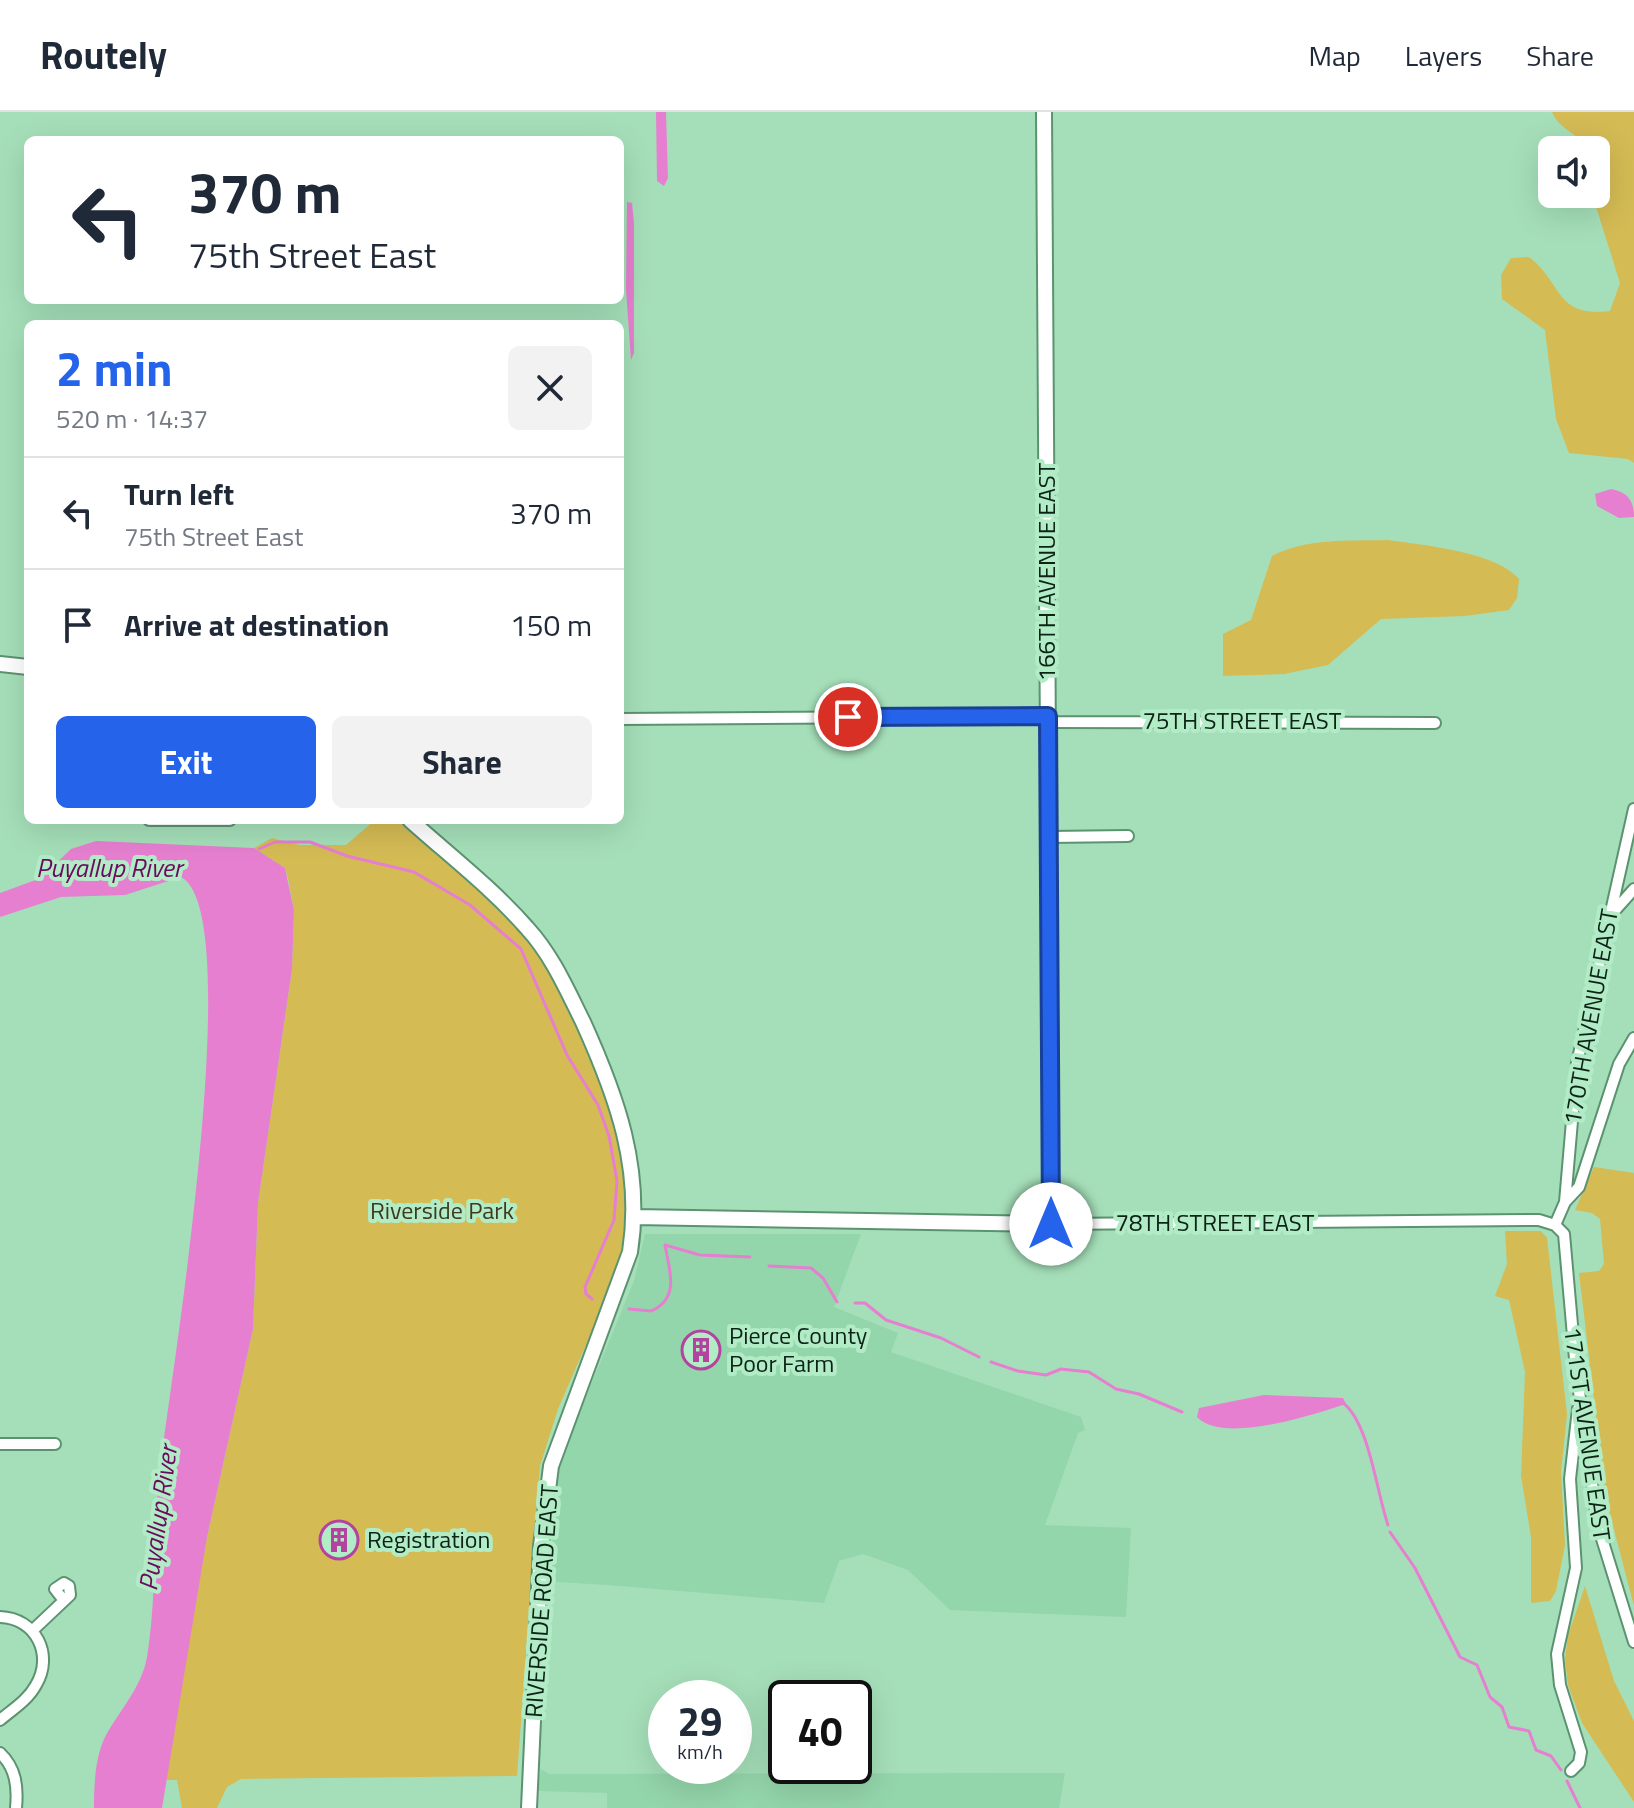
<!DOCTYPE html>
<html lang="en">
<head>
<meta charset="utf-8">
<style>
	body { margin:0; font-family:"Titillium Web",sans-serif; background:#f2f2f3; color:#1f2937; height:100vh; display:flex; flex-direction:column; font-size:30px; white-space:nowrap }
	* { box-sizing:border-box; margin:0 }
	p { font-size:26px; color:#747a83 }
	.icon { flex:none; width:44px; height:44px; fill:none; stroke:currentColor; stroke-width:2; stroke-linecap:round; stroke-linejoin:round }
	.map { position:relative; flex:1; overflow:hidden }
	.details { position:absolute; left:24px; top:208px; width:600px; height:504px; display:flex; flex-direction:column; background:#fff; border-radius:12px; box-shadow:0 8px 32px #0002 }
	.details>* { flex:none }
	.top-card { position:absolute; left:24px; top:24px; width:600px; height:168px; border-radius:12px; box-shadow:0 8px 32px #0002; background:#fff; color:#1f2937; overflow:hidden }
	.tools { position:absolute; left:1538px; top:24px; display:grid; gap:16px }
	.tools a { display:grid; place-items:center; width:72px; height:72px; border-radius:12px; background:#fff; box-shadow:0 8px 32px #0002; font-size:40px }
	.speed { position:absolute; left:648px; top:1568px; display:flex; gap:16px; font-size:40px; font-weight:700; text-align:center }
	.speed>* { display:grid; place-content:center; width:104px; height:104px; border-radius:50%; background:#fff; box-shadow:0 8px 32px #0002; line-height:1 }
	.speed small { font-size:20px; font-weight:400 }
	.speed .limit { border:4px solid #111; border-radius:12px; background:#fff; color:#111 }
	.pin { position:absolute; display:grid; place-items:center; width:68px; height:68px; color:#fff; margin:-34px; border:4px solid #fff; border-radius:50%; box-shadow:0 2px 8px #0007 }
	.me { position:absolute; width:88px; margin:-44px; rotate:0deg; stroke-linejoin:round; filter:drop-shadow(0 0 6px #0008) }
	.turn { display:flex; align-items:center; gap:28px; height:168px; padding:0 32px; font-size:36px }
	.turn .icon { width:104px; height:104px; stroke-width:2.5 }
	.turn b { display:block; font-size:56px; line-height:68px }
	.round { display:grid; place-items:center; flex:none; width:84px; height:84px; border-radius:12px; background:#f2f2f3 }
	.headline { display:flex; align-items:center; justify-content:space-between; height:136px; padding:0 32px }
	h1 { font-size:48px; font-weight:700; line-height:60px; color:#2563eb }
	.cta { display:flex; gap:16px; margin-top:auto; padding:16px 32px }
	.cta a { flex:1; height:92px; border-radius:12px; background:#2563eb; color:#fff; font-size:32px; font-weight:700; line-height:92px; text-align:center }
	.cta a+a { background:#f2f2f3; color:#1f2937 }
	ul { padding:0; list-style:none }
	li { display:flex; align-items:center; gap:24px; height:112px; padding:0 32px; border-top:2px solid #e0e1e3 }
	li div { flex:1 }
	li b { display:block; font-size:30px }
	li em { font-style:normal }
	header { display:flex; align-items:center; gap:48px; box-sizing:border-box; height:112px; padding:0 40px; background:#fff; border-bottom:2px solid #e0e1e3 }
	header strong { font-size:38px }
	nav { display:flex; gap:44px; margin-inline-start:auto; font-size:28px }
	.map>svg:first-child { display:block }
	.built { fill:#94d6ab }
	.green { fill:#d4bb54 }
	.water { fill:#e67fd0 }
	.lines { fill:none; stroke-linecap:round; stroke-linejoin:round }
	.stream { stroke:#e67fd0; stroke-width:3 }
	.street-casing { stroke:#5b9370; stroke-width:14 }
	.secondary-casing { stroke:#5b9370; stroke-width:18 }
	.street { stroke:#fff; stroke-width:10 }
	.secondary { stroke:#fff; stroke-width:14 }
	.route-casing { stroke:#184099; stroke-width:20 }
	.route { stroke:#2563eb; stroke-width:14 }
	.labels { text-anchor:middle; stroke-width:8; stroke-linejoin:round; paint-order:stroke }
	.street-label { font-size:24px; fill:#0c2315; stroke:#b2ecc6 }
	.park-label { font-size:24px; fill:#3f3921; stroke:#b2ecc6 }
	.poi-label { font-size:24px; fill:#0c2315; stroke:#b2ecc6; text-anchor:start }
	.water-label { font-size:26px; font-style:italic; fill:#6b0b5d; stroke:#b2ecc6 }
</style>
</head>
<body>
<header>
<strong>Routely</strong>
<nav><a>Map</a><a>Layers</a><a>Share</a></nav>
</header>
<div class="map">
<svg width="1634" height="1696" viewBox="0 0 1634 1696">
	<rect width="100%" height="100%" fill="#a5dfb9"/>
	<path class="built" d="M645,1122H861L834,1195L898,1221L891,1240L1081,1305L1085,1318L1078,1321L1045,1413L1131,1416L1126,1505L950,1498L908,1458L863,1442L839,1449L824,1491L607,1473L557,1470L549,1474L554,1379L561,1345L634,1169Z
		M541,1657L549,1662L1065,1661L1059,1696H607V1681L537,1679Z"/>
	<path class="green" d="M1552,0H1634V351L1628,347L1569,341L1556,307L1545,218L1502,187L1501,163L1511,146L1529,145C1563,171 1555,206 1610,199L1620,171L1592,82H1596V38H1587C1580,21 1559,18 1552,0Z
		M1388,428C1422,433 1497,440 1519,467L1517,486L1509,498L1465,504L1381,507L1328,553L1284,562L1223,564V522L1251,508L1272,444C1306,426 1350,429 1388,428Z
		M375,708H399L506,804L549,853L615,1005L625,1062L626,1117L615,1166L558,1297L540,1354L517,1664L241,1667L227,1675L217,1696H182L177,1668H165L207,1425L253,1217L258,1091L292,857L294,798L288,766L285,756L254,736L272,726L300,733H346Z
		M1594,1055L1634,1061V1494L1606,1387L1579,1161L1599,1159L1604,1152L1600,1107L1592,1101L1575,1098Z
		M1505,1119H1541L1547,1126L1567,1302L1561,1360L1565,1433L1556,1479L1550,1489L1531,1491V1425L1521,1364L1525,1260L1509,1188L1495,1184L1507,1152Z
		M1585,1474L1614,1569L1634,1609V1690L1582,1611L1568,1573L1565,1548L1568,1523Z"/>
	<path class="water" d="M656,0H666L668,66L664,74L657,69Z
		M627,90L632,91L634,111V241L631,248L626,178Z
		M1611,377C1628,380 1634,389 1634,405L1619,406L1597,394L1595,382Z
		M96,729L254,736L285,756L294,798L292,857L258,1091L253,1217L207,1425L162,1696H94C94,1673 95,1646 105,1625C119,1599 142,1575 147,1545C157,1484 153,1420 160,1358C169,1277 249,800 181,765L125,783L61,785L0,805V781L41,766L71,737Z
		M1264,1283L1343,1286L1346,1292C1315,1302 1223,1333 1197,1305L1199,1296Z"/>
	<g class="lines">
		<path class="stream" d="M259,737L275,730H310L347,744L414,760L470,793L521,837L567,943L598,993L609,1024L617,1069L614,1108L585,1175L586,1182L592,1187
			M769,1154L811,1156L823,1166L837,1190
			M855,1191H865L886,1208L941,1226L979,1245
			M629,1197L651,1199C681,1186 669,1157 665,1133L700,1143L750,1145
			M991,1250L1018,1259L1046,1263L1061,1257L1089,1260L1116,1277L1139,1282L1182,1300
			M1343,1291C1369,1310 1377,1382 1388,1413
			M1390,1420L1415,1456L1460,1545L1477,1553L1490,1585L1502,1595L1509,1615L1529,1619L1536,1638L1551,1644L1561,1658
			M1567,1669L1580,1696"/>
		<g class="street-casing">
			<path id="street" d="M620,607L1048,604
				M1048,610L1435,611
				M149,708H230
				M1049,725L1128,724
				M1609,805L1634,777
				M1565,1090L1579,1075L1619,952L1634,926
				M1051,1112L1539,1108L1555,1113L1564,1122L1576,1258L1598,1414L1634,1530
				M1555,1113L1565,1090L1577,951L1634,697
				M0,1332H55
				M0,1505C36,1506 54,1543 36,1573C28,1588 13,1597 0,1608
				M33,1518L70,1483L69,1474L64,1471L55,1477L62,1486
				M0,1641C16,1656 18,1675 16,1696
				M1571,1659L1579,1651L1581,1640L1560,1573L1557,1542L1576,1456L1570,1367L1578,1297"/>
		</g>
		<g class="secondary-casing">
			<path id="secondary" d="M0,552L28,555
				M410,708C449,743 492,776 527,816C552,843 567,878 583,910C617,985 643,1057 630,1140L551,1354L541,1434L529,1696
				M635,1105L1051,1112L1044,0"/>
		</g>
		<use href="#street" class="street"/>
		<use href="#secondary" class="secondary"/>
	</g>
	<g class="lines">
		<g class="route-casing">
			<path id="route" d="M848,605L1048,604L1051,1112"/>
		</g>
		<use href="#route" class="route"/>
	</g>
	<defs>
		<g id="building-ring" transform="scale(2)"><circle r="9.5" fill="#b2ecc6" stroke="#b4439f" stroke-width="1.5"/><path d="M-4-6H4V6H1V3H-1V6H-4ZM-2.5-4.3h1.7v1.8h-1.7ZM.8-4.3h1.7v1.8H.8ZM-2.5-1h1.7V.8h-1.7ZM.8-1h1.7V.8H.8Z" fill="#b4439f"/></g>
	</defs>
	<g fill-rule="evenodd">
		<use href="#building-ring" x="701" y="1238"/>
		<use href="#building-ring" x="339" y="1428"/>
	</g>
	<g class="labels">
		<g class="street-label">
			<text transform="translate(1047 460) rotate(-90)" y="8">166TH AVENUE EAST</text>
			<text x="1242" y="617">75TH STREET EAST</text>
			<text transform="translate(1591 905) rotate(-80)" y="8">170TH AVENUE EAST</text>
			<text x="1215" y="1119">78TH STREET EAST</text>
			<text transform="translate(1587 1322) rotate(82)" y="8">171ST AVENUE EAST</text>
			<text transform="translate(542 1489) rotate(-86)" y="8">RIVERSIDE ROAD EAST</text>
		</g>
		<g class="park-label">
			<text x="442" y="1107">Riverside Park</text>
		</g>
		<g class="poi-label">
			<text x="729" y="1232">Pierce County<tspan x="729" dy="28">Poor Farm</tspan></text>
			<text x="367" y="1436">Registration</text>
		</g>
		<g class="water-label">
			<text x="109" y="765">Puyallup River</text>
			<text transform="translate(158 1406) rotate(-82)" y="9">Puyallup River</text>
		</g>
	</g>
</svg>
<div class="tools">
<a><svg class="icon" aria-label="sound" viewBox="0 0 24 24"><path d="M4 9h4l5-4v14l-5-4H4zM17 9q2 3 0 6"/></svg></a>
</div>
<div class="speed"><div>29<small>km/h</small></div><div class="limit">40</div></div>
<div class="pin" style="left:848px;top:605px;background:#d93025"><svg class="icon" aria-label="arrive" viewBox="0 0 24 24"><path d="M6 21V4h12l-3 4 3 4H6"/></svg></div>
<svg class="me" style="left:1051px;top:1112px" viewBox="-20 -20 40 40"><circle r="19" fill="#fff"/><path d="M0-13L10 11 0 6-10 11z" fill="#2563eb"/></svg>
<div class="top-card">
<div class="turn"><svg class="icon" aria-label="left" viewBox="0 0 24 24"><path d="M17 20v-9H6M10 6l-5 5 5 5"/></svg><div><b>370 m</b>75th Street East</div></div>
</div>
<section class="details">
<div class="headline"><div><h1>2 min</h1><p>520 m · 14:37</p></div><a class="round"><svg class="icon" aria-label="close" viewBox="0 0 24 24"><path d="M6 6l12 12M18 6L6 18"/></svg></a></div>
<ul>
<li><svg class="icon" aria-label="left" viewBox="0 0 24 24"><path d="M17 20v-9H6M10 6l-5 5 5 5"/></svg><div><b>Turn left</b><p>75th Street East</p></div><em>370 m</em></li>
<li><svg class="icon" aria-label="arrive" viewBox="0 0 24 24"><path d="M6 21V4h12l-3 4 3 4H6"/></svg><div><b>Arrive at destination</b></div><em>150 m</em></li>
</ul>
<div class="cta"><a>Exit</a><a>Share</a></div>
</section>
</div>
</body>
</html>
